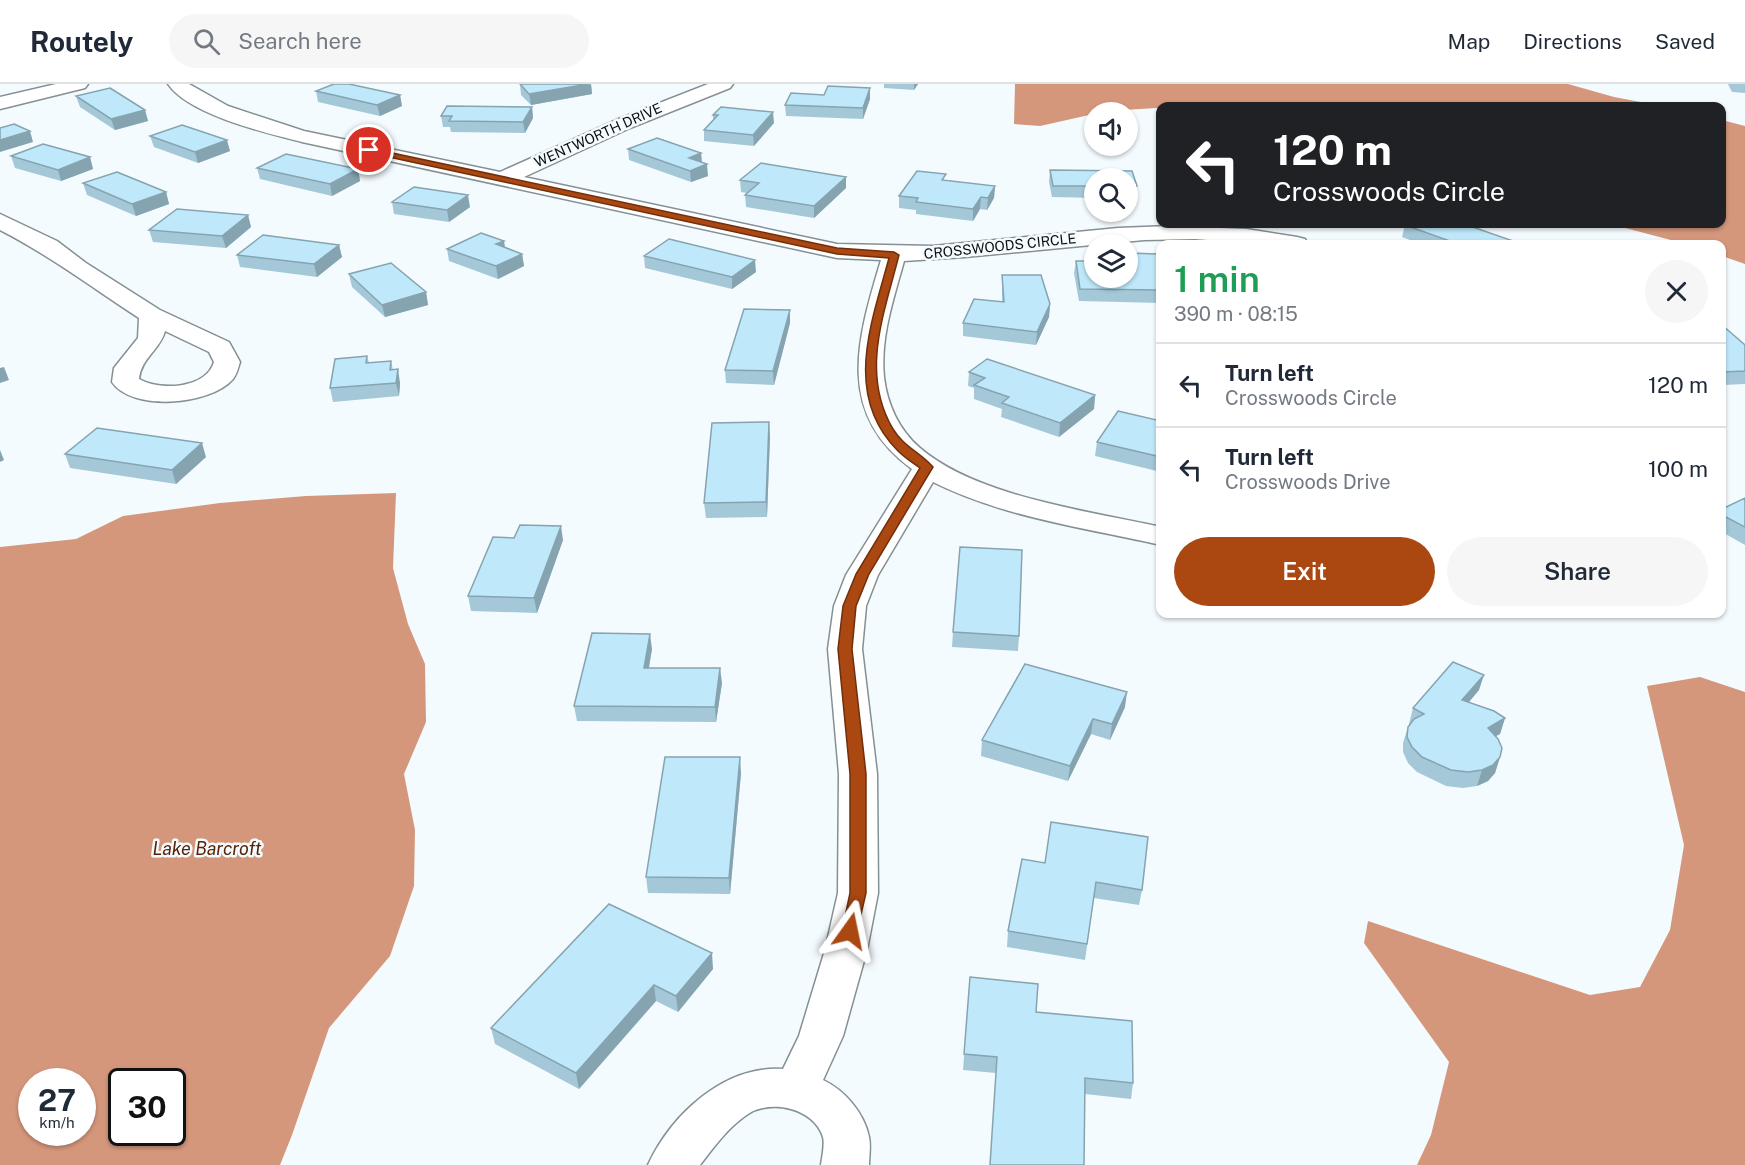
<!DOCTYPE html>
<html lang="en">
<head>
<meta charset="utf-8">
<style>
	body { margin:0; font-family:"Public Sans",sans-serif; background:#f6f6f7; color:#1f2937; height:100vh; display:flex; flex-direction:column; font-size:22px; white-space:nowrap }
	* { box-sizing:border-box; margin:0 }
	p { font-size:20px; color:#747a83 }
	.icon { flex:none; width:33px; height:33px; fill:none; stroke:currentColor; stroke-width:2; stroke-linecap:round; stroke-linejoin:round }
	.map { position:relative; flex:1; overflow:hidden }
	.details { position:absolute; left:1156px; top:156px; width:570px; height:378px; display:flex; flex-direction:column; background:#fff; border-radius:12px; box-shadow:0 2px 4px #0004 }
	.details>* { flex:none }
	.hud { position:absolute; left:1156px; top:18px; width:570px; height:126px; border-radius:12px; box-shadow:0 2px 4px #0004; background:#202124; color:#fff; overflow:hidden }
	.buttons { position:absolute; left:1084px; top:18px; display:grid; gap:12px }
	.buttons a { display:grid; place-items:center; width:54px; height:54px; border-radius:50%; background:#fff; box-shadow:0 2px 4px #0004; font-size:30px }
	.speed { position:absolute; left:18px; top:984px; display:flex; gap:12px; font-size:30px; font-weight:700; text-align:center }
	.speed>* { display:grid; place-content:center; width:78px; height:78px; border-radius:50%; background:#fff; box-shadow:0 2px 4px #0004; line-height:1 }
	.speed small { font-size:15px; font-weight:400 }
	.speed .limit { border:3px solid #111; border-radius:9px; background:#fff; color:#111 }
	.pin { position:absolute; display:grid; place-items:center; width:51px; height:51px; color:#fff; margin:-26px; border:3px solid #fff; border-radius:50%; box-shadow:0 2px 6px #0007 }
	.me { position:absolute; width:66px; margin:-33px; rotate:12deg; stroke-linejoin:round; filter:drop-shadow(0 0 4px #0008) }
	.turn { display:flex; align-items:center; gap:21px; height:126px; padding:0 18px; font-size:27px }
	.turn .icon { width:78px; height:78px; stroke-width:2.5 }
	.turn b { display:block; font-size:42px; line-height:51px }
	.round { display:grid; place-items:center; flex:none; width:63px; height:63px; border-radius:32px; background:#f6f6f7 }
	.head { display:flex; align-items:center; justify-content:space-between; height:102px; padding:0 18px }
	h1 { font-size:36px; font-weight:600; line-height:45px; color:#1e9e55 }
	.primary-button { display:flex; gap:12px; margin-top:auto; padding:12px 18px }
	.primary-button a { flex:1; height:69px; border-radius:36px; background:#ab4812; color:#fff; font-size:24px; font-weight:600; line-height:69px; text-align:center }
	.primary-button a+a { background:#f6f6f7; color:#1f2937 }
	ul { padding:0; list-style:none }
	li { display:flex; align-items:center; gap:18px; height:84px; padding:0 18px; border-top:2px solid #e0e1e3 }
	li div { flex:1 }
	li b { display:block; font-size:22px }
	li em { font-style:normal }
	header { display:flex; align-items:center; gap:36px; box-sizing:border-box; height:84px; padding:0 30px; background:#fff; border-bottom:2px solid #e0e1e3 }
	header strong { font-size:28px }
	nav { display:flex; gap:33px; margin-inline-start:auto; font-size:21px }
	.search { width:420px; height:54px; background:#f6f6f7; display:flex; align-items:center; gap:15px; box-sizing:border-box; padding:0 21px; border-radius:33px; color:#747a83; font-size:22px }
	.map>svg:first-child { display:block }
	.water { fill:#d5977c; fill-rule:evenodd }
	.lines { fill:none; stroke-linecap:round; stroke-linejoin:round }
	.minor-casing { stroke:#859094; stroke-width:3 }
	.minor { fill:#fff; fill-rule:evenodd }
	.wall { fill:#a4c8d8 }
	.shaded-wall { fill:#86a3b0 }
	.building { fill:#bfe9fb; stroke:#86a3b0; stroke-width:1.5 }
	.route { fill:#ab4812; stroke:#6f2f0c; stroke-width:1.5 }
	.labels { text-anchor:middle; stroke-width:5; stroke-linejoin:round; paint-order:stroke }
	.far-street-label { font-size:14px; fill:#0b0f11; stroke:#f4fbfe }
	.water-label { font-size:18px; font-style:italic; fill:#5a2204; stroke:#f4fbfe }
</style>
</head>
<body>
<header>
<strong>Routely</strong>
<div class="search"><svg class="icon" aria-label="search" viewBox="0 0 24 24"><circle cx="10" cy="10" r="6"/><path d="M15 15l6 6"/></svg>Search here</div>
<nav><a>Map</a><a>Directions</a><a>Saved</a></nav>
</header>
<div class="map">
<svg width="1745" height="1081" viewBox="0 0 1745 1081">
	<rect width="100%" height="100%" fill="#f4fbfe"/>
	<path class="water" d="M1015,0H1568L1614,13L1662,22L1206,21L1107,27L1040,42L1014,40Z
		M1722,36L1745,42V180L1722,172V160H1686L1610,140H1722Z
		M396,409L393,484L408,540L425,580L426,638L404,690L415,746L414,802L390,872L329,944L292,1051L280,1081H0V463L76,455L123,432L220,419L306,412ZM32,998H82V1048H32ZM122,998H172V1048H122Z
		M1700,593L1745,608V1081H1417L1431,1051L1449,978L1364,859L1368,837L1590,911L1640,903L1670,846L1684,761L1647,602Z"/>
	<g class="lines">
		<g class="minor-casing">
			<path id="minor" d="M56,0H88L85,4L0,25V13Z
				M168,0H189L228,22L304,47L500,88L616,36L708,0H733L730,4L630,44L524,93L837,160L933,162L1118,144L1170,142L1246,145L1297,153L1305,155L1308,160H1259L1195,155L1144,156L965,173L904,177C894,214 880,253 884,293C887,320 899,346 920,364C977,413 1089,427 1161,443V461C1085,444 1003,433 933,398L878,491L866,522L862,565L877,690L878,809L867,866L843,952L823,996C844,1006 864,1028 869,1053C871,1062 869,1072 869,1081H821C822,1073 825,1061 823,1053C814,1024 771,1015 748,1030C728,1043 714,1063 700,1081H648C671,1031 724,981 783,985L799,952L825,866L838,809L839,690L828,565L834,522L846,491L912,385C834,329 858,253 881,176L837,174L302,58C267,49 189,31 168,0Z
				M0,130L57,157L86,179L160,226L229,258L240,278C238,284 237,290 233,295C211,321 132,328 112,298L114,284L138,254L139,234C93,204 49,171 0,146ZM165,247L209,268L214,278C206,305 160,307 139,295C141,274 160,266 165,247Z"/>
		</g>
		<use href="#minor" class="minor"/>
	</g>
	<path class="wall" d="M520,0H591L592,10L531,21L521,11Z
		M884,0H918L914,6L884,4Z
		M1728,0H1745V9L1732,8Z
		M316,7L400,11L402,22L380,32L318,18Z
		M824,11L870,15L863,35L786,32L785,21Z
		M76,12L145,26L148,37L115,46L80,23Z
		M532,23L533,34L525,49L451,48L450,43H443L441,32Z
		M713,31L774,39L754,62L704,57V46L713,36Z
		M150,52L230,67L198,79L154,63Z
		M628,65L701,69L702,78L708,92L691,98L629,76Z
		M11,72L90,73L93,85L61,97L15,84Z
		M257,84L358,85L360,97L332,112L260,95Z
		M1050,86L1132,87L1137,102L1136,114H1128V94H1095V114L1052,113L1049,98Z
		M846,93V104L814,134L746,123L745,111L747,109L741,108L740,96Z
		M946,96L995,102L994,114L987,126L980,125L973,137L916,130V126L899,124V112Z
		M83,99L166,108L169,120L136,132L87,111Z
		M392,118L470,123L449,138L394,130Z
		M248,131L251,143L226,164L153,158L149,146Z
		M1405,141L1516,158V160H1421L1402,153Z
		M339,161L342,173L317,193L240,183L237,171Z
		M505,164L522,170L524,182L498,195L449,177L447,165Z
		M644,172L756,188L732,205L645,184Z
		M1076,177L1161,184V219L1079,217L1074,189Z
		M349,190L426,208L428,221L385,233L352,203Z
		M1002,191L1050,220L1049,233L1036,261L963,252V239L1002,217Z
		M790,239L774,301L726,299L725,286Z
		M1722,241L1745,261V300L1722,301Z
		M367,272L369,279L391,277L393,286L400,299L399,312L333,318L330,304Z
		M969,288L1095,311L1094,325L1059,353L1001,333L1002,325L974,315V304L968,302Z
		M1161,337V388L1095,372L1097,358Z
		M770,352L767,433L706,434L704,419Z
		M65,370L206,373L176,400L70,384Z
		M1745,414V461L1722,448V425Z
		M514,454L563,456L537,529L471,527L468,512Z
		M953,548L1019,552L1018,567L952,563Z
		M652,565L649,584L722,599L716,638L577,637L574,622Z
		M1479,606L1469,618L1505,634L1500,650L1496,652L1500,673L1495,689L1488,697L1477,702L1463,704L1446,702L1417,688L1408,679L1403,668V659L1408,643L1410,640H1409L1413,624Z
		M1125,623L1110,656L1091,650L1068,697L981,672L982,656Z
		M741,689L730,810L648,809L646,793Z
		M1022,775L1142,806L1139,821L1094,814L1085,876L1007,863L1008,847Z
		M713,885L678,928L656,917L579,1005L495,960L491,944Z
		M970,893L1036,928L1133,999L1131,1015L1085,1010L996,989L963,986Z"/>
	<path class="shaded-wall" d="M591,0L592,10L531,21L529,10Z
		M914,0H918L914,6Z
		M870,4V15L863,35V24Z
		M400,11L402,22L380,32L377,21Z
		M532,23L533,34L525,49L523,38Z
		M145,26L148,37L115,46L111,35Z
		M773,28L774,39L754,62L753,51Z
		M30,47L33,58L0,68V56Z
		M227,56L230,67L198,79L195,68Z
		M701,69L702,81L689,74Z
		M90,73L93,85L61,97L58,86Z
		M707,80L708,92L691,98L690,87Z
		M358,85L360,97L332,112L330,100Z
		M846,93V104L814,134V122Z
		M995,102L994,114L987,126L988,114Z
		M166,108L169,120L136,132L132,120Z
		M468,111L470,123L449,138L447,126Z
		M981,113L980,125L973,137V125Z
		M248,131L251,143L226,164L222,152Z
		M504,157L506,169L496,160Z
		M339,161L342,173L317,193L314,180Z
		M522,170L524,182L498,195L496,182Z
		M755,176L756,188L732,205V193Z
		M426,208L428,221L385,233L382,221Z
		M1050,220L1049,233L1036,261L1037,248Z
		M790,226V239L774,301L773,287Z
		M4,283L9,296L0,299V284Z
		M398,285L400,299L399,312L396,299Z
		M1095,311L1094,325L1059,353L1060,339Z
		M769,338L770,352L767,433L766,418Z
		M202,359L206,373L176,400L172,386Z
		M0,366L4,376L0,378Z
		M561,442L563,456L537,529L534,514Z
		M650,550L652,565L646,599L644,584Z
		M720,584L722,599L716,638L715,623Z
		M1484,591L1479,606L1458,631L1462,616Z
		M1127,608L1125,623L1110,656L1112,640Z
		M1505,634L1500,650L1482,659L1488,644Z
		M1093,635L1091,650L1068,697L1070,682Z
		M740,673L741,689L730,810L729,794Z
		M1500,673L1495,689L1488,697L1477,702L1482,686Z
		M712,869L713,885L678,928L676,912Z
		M654,901L656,917L579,1005L576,989Z"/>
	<path class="building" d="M334,0H349L400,11L377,21L316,7Z
		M520,0H588L529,10Z
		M828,2L870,4L863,24L785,21L791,9L824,11Z
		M110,4L145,26L111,35L76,12Z
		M447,22L532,23L523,38L449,37L452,32H441Z
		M721,23L773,28L753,51L704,46L718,31H713Z
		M14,40L30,47L0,56V44Z
		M182,41L227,56L195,68L150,52Z
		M657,54L701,69L689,74L707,80L690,87L628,65Z
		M43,60L90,73L58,86L11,72Z
		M286,70L358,85L330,100L257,84Z
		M761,79L846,93L814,122L745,111L759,99L740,96Z
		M1050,86L1132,87L1137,102H1128V94H1095V102H1053Z
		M917,87L946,90L942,96L995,102L988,114L981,113L973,125L916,118L918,114L899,112Z
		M117,88L166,108L132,120L83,99Z
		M414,103L468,111L447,126L392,118Z
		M177,125L248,131L222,152L149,146Z
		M1408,140H1464L1516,158L1511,160H1458L1405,141Z
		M481,149L504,157L496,160L522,170L496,182L447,165Z
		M263,151L339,161L314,180L237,171Z
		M669,155L755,176L732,193L644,172Z
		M1128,169L1157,170L1161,184V206L1080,205L1076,177H1095V194H1128Z
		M391,179L426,208L382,221L349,190Z
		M1002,191H1041L1050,220L1037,248L963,239L974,215L1004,218Z
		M744,225L790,226L773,287L725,286Z
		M1722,241L1745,261V287L1722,288Z
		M367,272L366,279L391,277L390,286L398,285L396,299L330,304L335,275Z
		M987,275L1095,311L1060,339L1002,319L1009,313L974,301L985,294L969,288Z
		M1118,327L1161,337V373L1097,358Z
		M769,338L766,418L704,419L712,339Z
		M97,344L202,359L172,386L65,370Z
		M1745,414V443L1722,431V425Z
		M520,441L561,442L534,514L468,512L493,453L514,454Z
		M960,463L1022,466L1019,552L953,548Z
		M592,549L650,550L644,584H720L715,623L574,622Z
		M1453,578L1484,591L1462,616L1494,627L1505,634L1488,644L1498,655L1502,664L1500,673L1493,681L1482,686L1468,688L1451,686L1422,673L1412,663L1407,653L1408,643L1414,635L1424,630L1413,624Z
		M1025,580L1127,608L1112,640L1093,635L1070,682L982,656Z
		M665,673H740L729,794L646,793Z
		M1051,738L1148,753L1142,806L1096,798L1087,860L1008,847L1022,775L1045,779Z
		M609,820L712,869L676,912L654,901L576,989L491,944Z
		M970,893L1038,900L1036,928L1132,937L1133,999L1085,994L1084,1081H990L997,973L964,970Z"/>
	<path class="route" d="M369,64L837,164L894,168L899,171C884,230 860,289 893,345C903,362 921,369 933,383L869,490L856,522L852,565L866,690V809L856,852L850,853L844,852L842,847L850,809V690L838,565L843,522L856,490L920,384C913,379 905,374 898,367C842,311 872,238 889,174L837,170L366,68L365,66Z"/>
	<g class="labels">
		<g class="far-street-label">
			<text transform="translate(598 51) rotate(-24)" y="5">WENTWORTH DRIVE</text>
			<text transform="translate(1000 162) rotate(-6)" y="5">CROSSWOODS CIRCLE</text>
		</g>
		<g class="water-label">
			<text x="207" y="771">Lake Barcroft</text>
		</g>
	</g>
</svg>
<div class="buttons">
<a><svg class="icon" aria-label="sound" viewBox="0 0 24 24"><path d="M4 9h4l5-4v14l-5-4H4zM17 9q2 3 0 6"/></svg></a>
<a><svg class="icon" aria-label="search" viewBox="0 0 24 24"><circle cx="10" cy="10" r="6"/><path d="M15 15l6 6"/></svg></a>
<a><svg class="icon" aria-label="layers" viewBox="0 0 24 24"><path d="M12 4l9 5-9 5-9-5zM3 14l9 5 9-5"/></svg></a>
</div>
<div class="speed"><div>27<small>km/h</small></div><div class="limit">30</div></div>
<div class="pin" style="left:369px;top:66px;background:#d93025"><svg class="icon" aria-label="arrive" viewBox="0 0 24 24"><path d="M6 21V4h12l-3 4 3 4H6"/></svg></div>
<svg class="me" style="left:850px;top:847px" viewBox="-20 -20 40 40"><path d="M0-17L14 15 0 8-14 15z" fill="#ab4812" stroke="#fff" stroke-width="4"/></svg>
<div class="hud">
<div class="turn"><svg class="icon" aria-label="left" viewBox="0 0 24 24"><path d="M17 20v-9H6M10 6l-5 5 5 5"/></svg><div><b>120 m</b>Crosswoods Circle</div></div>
</div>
<section class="details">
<div class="head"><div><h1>1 min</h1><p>390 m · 08:15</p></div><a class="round"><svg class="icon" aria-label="close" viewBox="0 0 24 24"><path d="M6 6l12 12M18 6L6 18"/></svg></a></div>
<ul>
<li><svg class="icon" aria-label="left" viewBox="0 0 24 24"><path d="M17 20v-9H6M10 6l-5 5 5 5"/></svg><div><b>Turn left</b><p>Crosswoods Circle</p></div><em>120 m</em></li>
<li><svg class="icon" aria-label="left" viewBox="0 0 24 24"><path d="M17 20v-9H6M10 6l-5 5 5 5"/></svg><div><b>Turn left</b><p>Crosswoods Drive</p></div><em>100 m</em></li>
</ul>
<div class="primary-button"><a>Exit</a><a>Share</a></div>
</section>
</div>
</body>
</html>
